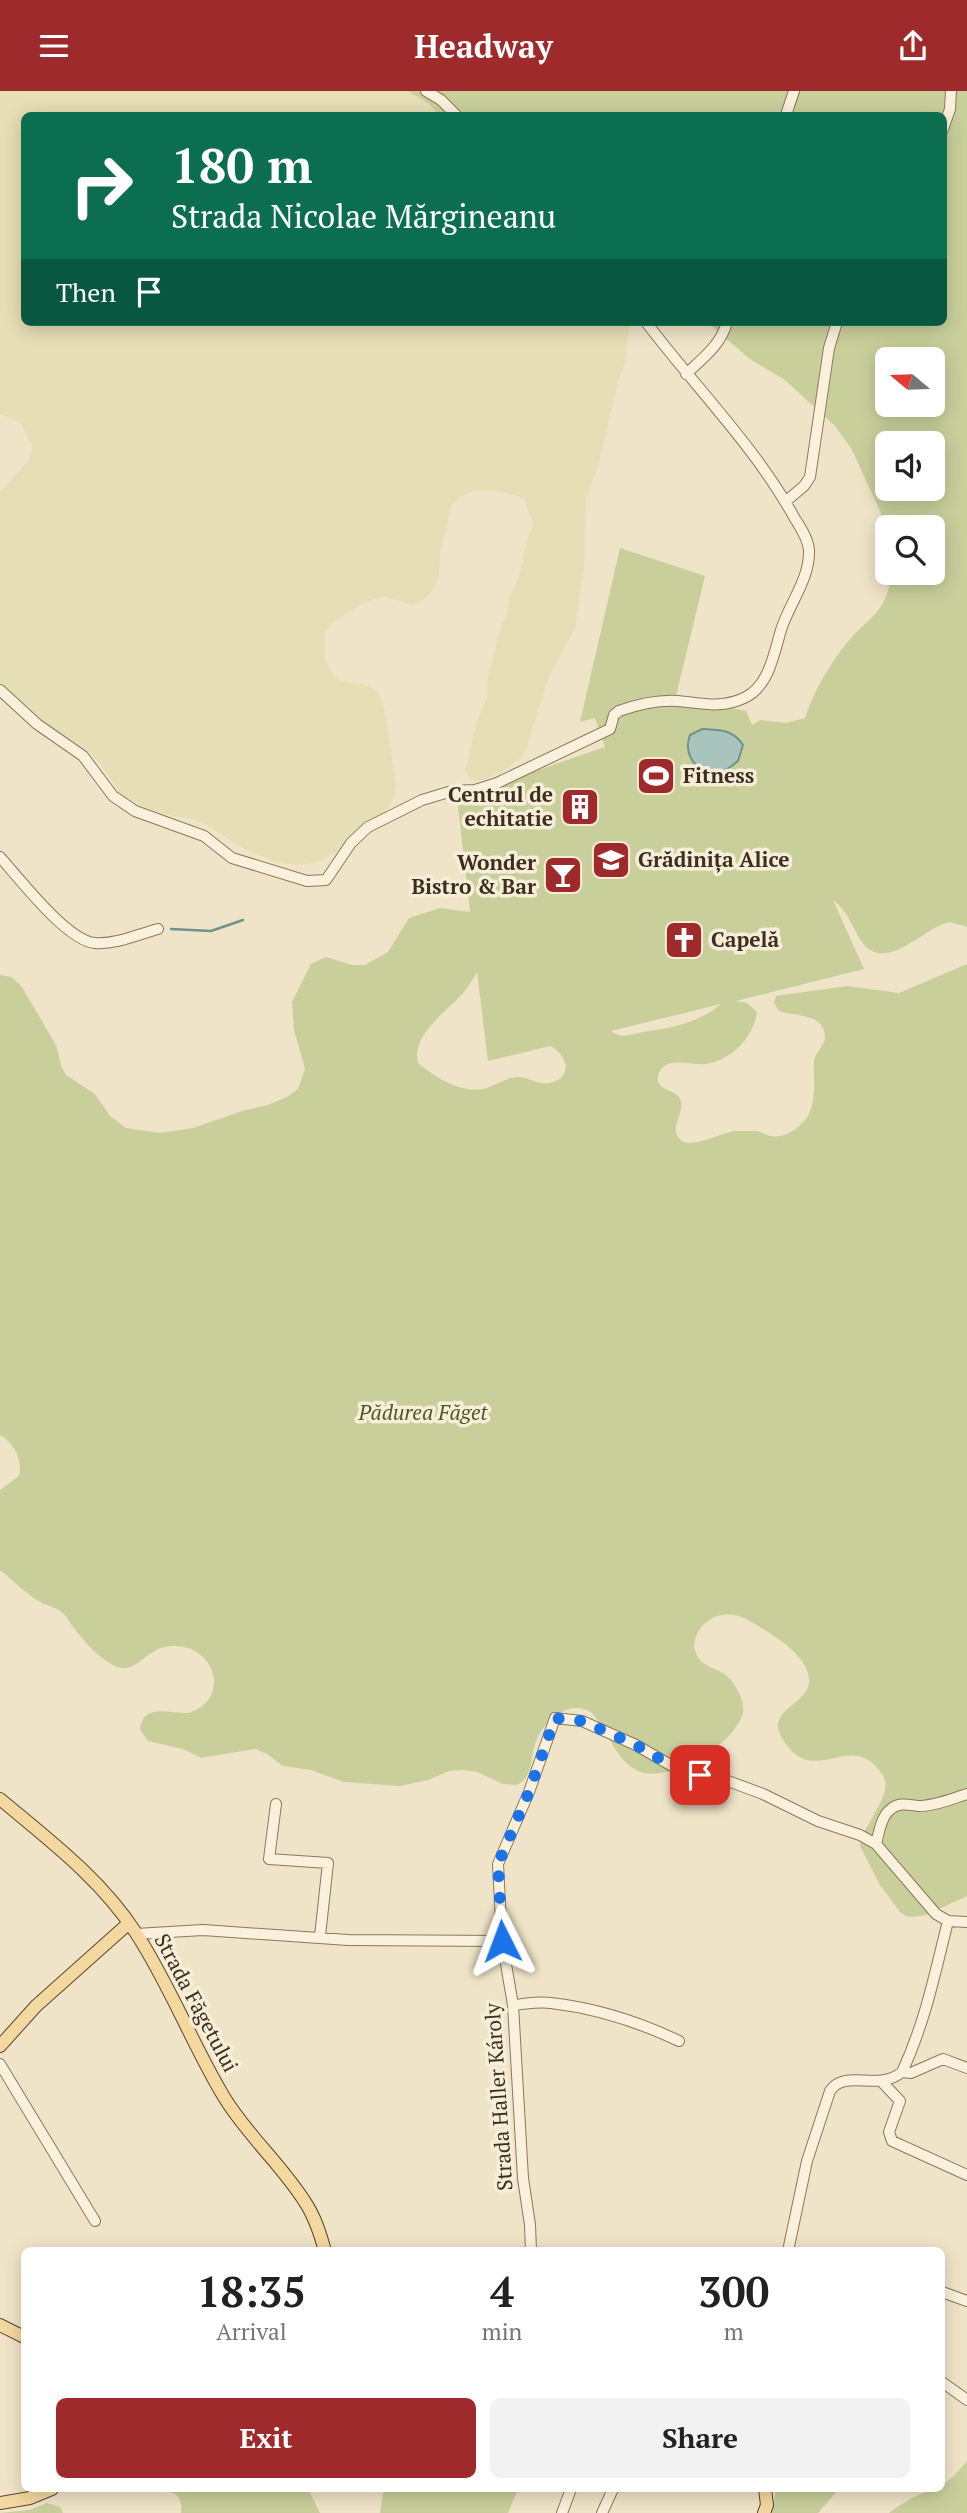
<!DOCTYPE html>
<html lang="en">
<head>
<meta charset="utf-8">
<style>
	body { margin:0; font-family:"PT Serif",serif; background:#f2f2f2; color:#222; height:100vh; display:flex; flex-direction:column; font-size:26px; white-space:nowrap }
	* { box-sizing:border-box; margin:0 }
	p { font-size:23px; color:#767676 }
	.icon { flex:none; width:38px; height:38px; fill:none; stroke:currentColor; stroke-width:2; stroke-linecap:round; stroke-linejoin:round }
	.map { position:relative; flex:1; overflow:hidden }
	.drawer { position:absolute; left:21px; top:2156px; width:924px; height:245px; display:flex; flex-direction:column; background:#fff; border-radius:10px; box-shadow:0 4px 18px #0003 }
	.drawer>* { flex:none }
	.top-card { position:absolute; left:21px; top:21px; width:926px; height:214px; border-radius:10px; box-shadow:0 4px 18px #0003; background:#0b6e4f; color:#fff; overflow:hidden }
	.needle { width:46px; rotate:289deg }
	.controls { position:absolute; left:875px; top:256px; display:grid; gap:14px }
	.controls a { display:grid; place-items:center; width:70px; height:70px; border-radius:10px; background:#fff; box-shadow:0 4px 18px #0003; font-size:35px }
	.pin { position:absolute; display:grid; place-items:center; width:60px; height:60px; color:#fff; margin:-30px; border-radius:14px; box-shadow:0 4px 10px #0006 }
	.me { position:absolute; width:77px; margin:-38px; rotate:357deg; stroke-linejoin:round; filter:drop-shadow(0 0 5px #0008) }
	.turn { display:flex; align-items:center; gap:24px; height:147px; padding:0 35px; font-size:32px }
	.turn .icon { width:91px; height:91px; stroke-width:2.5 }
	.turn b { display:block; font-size:49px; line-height:60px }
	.then { display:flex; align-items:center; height:66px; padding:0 35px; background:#0003; gap:14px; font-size:26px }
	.eta { display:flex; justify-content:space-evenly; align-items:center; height:119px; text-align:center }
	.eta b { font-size:42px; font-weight:700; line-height:49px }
	.cta { display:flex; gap:14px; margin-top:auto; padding:14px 35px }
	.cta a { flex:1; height:80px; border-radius:10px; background:#9e2a2b; color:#fff; font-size:28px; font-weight:700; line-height:80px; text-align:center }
	.cta a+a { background:#f2f2f2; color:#222 }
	header { display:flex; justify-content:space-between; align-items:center; height:91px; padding:0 35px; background:#9e2a2b; color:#fff; font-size:32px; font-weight:700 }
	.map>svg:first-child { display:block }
	.farmland { fill:#e6deb5 }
	.green { fill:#c9cf9b; fill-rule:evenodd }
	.water { fill:#a9c4bc; stroke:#6f938a; stroke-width:2 }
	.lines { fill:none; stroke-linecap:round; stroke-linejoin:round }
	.stream { stroke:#6f938a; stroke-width:2.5 }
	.minor-casing { stroke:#8d765c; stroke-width:12 }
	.major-casing { stroke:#5b4430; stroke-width:14 }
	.minor { stroke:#faf1dc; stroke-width:10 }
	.major { stroke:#f3d9a0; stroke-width:12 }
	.route { stroke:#1a73e8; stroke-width:12; stroke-dasharray:0 21.6 }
	.labels { text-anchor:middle; stroke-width:7; stroke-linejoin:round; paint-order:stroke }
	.poi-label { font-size:21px; font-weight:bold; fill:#3d2e20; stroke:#f7eed8; text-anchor:start }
	.park-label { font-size:21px; font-style:italic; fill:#4d5a26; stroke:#f7eed8 }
	.street-label { font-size:21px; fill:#3d2e20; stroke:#f7eed8 }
</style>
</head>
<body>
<header><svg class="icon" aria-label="menu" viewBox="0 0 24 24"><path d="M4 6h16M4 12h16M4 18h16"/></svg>Headway<svg class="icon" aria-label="share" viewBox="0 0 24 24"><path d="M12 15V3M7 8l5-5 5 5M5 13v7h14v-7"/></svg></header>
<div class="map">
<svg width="967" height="2422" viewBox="0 0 967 2422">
	<rect width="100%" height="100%" fill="#f0e4c8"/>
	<path class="farmland" d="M0,0H408L429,13L439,24H24V231H630L625,271L616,298L600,368L586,408L584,476L575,538L548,587L525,662L522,666L500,682L481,690H475L465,682L476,633L487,607L488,587L502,532L506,526L510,505L521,480L526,453L533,434L524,408L519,405L498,400H472L460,406L451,416L440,463L439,483L434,497L425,508L413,514L387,506L374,508L361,513L333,531L325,541L324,567L333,584L339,589L366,594L378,601L385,621L396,694L394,707L383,723L342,758L318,771L297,774L278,771L246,759L202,731L156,721L130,710L120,702L101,674L87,659L46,634L0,595V401L30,368L32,354L20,331L0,323Z"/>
	<path class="green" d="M408,0H967V836L950,831L943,833C915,845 880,885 858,845C850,830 847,820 833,809L864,878L736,910L747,912L757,921C754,946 731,970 705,973C692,975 663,963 658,985C655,1001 678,997 681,1010C684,1021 671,1035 678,1046C689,1061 719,1042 734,1040C740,1040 748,1040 755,1040C761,1040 765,1044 770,1045C780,1047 792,1042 799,1035C819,1019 813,992 814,970C815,961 824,955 825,947C826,922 793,925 779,920L774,912L776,905L847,895L899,902L967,873V1805L926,1824L913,1826L906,1825L900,1821L880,1794L860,1755C862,1733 896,1703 882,1683C851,1637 816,1697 785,1652C761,1618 807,1616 809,1591C811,1564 767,1540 748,1529C736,1522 719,1521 708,1530C698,1537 691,1551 696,1562C702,1578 719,1576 729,1587C737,1595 747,1615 742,1625C732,1650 697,1673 672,1679C660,1683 648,1685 636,1679C615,1668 607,1638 591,1621C568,1608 544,1629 536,1651C529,1667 535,1685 517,1694L503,1693L477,1681L463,1679L449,1680L428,1689L400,1695L344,1691L311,1679L283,1675L267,1663L255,1658L201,1667L183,1658L148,1650L140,1639C142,1611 171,1623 189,1622C235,1606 212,1547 165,1556C145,1559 135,1586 113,1574C97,1566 82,1548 71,1533C68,1529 66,1524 61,1521C56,1516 48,1515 42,1512C27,1504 14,1490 0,1479V1399L19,1385C23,1369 14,1352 0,1344V884L12,886L22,896L56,954L61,974L66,984L95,1003L110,1025L126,1037L160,1042L193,1037L242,1020L268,1014L287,1006L298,998L305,978L294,939L292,911L311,873L326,866L352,874H365L388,861L409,827L440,817L470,821L457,707L605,656L595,627L580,631L620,457L705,485L676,605L746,620L752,634L760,629L786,632L805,627C814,600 828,576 845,554C865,528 891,520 890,481H933V436H887V444L880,420L851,357L835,335L785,289L750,268L707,231H943V24H439L429,13ZM887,268H933V313H887ZM887,352H933V397H887ZM477,881L488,970L550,955C569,964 573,988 549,992C538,994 528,986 517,986C508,986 496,994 487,997C463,1004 436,987 418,972C410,942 453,917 468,896C471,891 474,886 477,881ZM721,913C703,929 674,937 649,940C635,941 624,950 611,940Z
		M967,2370V2422H889C902,2412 925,2398 942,2398V2394L954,2385Z
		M109,2398H308L320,2422H181C182,2411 180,2404 169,2400H121Z
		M384,2398H518L508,2422H380Z
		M776,2398H839L818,2422H772Z
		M47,2412L60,2416L63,2422H0L29,2419Z"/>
	<path class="water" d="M702,638C719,639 733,638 743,654L738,670L712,690C698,677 682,665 690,644Z"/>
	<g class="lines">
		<path class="stream" d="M171,838L211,840L243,829"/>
		<g class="minor-casing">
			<path id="minor" d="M426,0L441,9L456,24
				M786,24L794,0
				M943,38L950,18L951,0
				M686,283C703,267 721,254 727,231
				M785,411L804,395L810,386L829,257L837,231
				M0,599L37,633L83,665L113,705L135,720L204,745L232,767L307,790L326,789L351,752L368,736L422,709L452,700L475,699L497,692L610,638L614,624L619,620C636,614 659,609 677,610C702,612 720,618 744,607C769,596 774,562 781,539C789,513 810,488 809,459C808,447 800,436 794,426C754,354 695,296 646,231
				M0,766C19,787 67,850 95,852C115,854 139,843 158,838
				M276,1713L269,1768L328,1772L320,1845
				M876,1753C879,1742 881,1725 891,1718C899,1711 909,1714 918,1715C935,1715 951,1708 967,1703
				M136,1843L203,1839L348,1849L502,1850
				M513,1914C525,1913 539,1910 551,1912C595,1917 639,1931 679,1950
				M0,1973L95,2130
				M902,1981L911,1982L943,1968L967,1977
				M882,1991L900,2010L889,2041L892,2050L967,2084
				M531,2160L530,2134L523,2087L513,1914L502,1850L498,1773L529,1701L555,1627L582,1630L636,1654L679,1679L728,1690L763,1703L818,1730L860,1744L876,1753L936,1823L948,1830L967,1831
				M788,2160L807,2070L830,2000C845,1977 878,2001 902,1981C925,1932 935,1882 948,1830
				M942,2201L967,2210
				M942,2291L967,2309
				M562,2422L571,2398
				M602,2422L613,2398"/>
		</g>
		<g class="major-casing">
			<path id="major" d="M0,1708C49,1749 101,1788 136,1842C170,1894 192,1953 224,2006C247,2044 281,2073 305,2111C315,2126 320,2142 325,2160
				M0,1955L36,1915L129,1832
				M0,2234L24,2246
				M0,2412L30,2407L52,2398
				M764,2422L767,2414L765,2398"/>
		</g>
		<use href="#minor" class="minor"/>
		<use href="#major" class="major"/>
	</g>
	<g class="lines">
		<path class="route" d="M502,1850L498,1773L529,1701L555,1627L582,1630L636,1654L679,1679L700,1684"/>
	</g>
	<defs>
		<g id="stadium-square" transform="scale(2.0125)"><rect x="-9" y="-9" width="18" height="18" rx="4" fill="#9e2a2b" stroke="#f7eed8"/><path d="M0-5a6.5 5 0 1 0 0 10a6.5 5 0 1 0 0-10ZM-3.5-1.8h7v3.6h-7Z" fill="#fff"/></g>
		<g id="building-square" transform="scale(2.0125)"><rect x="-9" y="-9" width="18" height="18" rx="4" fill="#9e2a2b" stroke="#f7eed8"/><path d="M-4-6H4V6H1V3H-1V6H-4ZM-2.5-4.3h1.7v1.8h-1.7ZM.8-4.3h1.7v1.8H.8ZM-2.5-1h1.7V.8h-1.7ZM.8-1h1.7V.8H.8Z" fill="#fff"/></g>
		<g id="school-square" transform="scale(2.0125)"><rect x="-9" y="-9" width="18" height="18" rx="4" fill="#9e2a2b" stroke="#f7eed8"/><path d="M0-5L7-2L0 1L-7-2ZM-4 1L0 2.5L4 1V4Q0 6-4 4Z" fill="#fff"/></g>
		<g id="bar-square" transform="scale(2.0125)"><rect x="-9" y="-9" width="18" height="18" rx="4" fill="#9e2a2b" stroke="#f7eed8"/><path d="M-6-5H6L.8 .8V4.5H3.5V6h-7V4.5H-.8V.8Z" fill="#fff"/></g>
		<g id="church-square" transform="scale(2.0125)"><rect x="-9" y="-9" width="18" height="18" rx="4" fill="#9e2a2b" stroke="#f7eed8"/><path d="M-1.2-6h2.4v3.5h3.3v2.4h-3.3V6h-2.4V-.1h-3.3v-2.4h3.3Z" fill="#fff"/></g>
	</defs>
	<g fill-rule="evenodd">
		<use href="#stadium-square" x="656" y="685"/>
		<use href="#building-square" x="580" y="716"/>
		<use href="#school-square" x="611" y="769"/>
		<use href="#bar-square" x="563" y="784"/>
		<use href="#church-square" x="684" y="849"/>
	</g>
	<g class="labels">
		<g class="poi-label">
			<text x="683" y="692">Fitness</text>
			<text x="553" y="711" text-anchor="end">Centrul de<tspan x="553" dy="24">echitatie</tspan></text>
			<text x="638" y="776">Grădinița Alice</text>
			<text x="536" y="779" text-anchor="end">Wonder<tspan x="536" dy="24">Bistro &amp; Bar</tspan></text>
			<text x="711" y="856">Capelă</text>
		</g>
		<g class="park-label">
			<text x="423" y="1329">Pădurea Făget</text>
		</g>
		<g class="street-label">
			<text transform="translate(196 1912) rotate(62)" y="7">Strada Făgetului</text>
			<text transform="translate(499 2006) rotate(-94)" y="7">Strada Haller Károly</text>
		</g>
	</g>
</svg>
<div class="controls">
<a><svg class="needle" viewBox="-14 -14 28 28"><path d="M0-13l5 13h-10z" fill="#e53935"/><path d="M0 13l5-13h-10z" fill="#767676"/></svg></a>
<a><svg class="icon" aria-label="sound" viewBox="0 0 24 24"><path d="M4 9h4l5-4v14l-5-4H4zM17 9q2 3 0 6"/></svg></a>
<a><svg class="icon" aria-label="search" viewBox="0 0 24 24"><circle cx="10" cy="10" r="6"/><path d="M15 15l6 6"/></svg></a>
</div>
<div class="pin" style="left:700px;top:1684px;background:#d93025"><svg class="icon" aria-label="arrive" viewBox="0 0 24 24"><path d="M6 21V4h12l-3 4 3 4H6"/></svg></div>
<svg class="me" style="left:502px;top:1850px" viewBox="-20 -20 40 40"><path d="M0-17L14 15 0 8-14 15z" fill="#1a73e8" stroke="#fff" stroke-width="4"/></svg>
<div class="top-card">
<div class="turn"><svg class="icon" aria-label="right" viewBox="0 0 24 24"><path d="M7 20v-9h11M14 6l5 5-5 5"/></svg><div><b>180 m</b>Strada Nicolae Mărgineanu</div></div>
<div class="then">Then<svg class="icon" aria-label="arrive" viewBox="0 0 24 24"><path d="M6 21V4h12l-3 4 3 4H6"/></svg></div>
</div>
<section class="drawer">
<div class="eta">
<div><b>18:35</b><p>Arrival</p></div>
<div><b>4</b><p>min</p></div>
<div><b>300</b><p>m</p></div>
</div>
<div class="cta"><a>Exit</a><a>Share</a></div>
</section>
</div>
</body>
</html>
